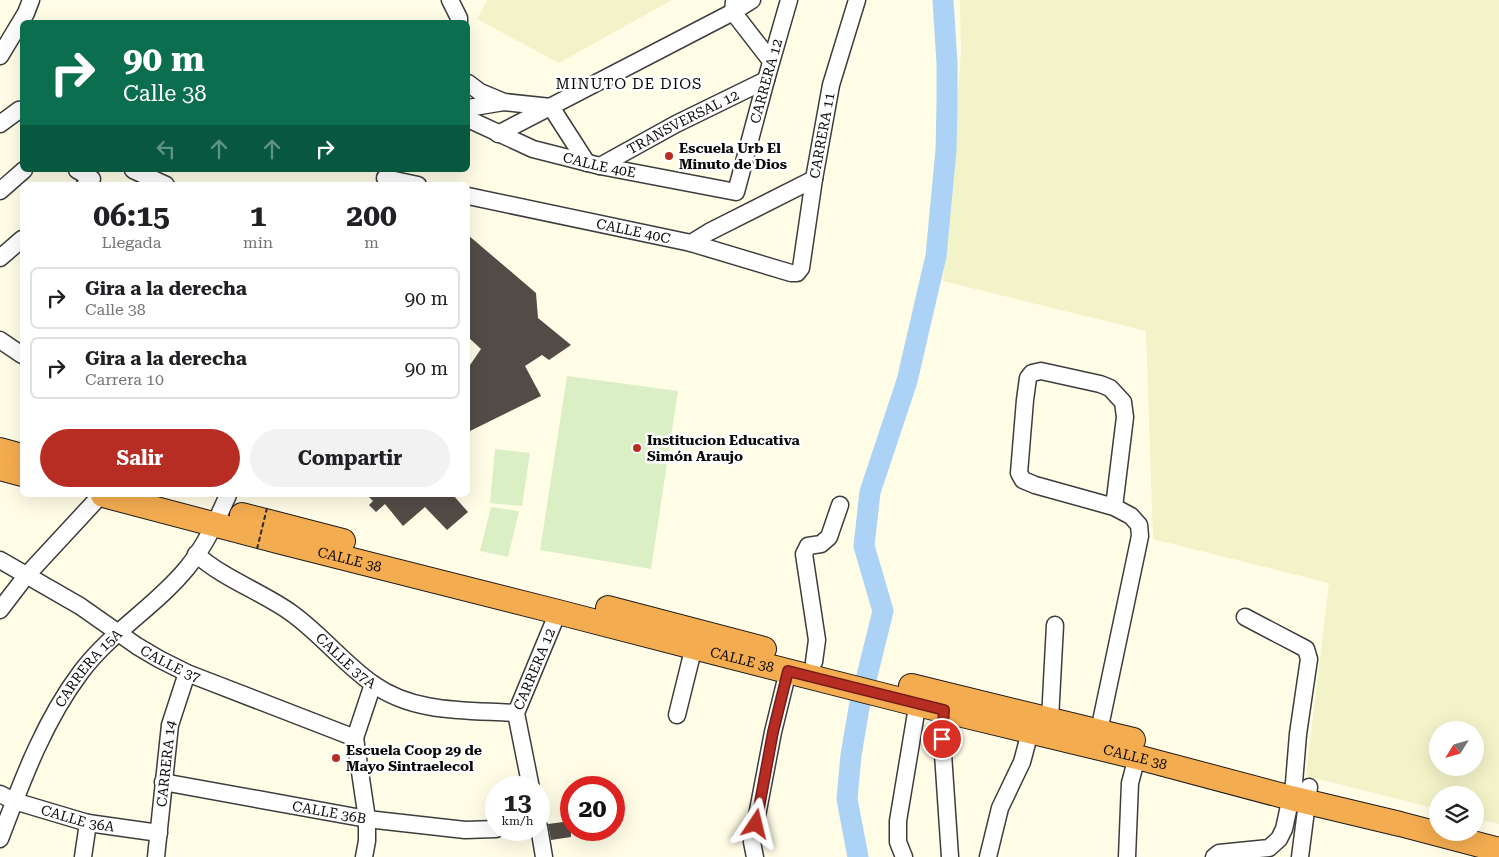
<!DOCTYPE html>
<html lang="es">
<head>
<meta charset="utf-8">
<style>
	body { margin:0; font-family:"Roboto Serif",serif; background:#f2f2f2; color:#202124; height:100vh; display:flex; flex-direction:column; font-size:19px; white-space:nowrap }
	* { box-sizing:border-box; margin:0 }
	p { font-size:16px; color:#757577 }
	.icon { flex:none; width:28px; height:28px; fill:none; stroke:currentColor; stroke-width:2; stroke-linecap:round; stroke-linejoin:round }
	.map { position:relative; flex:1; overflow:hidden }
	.panel { position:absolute; left:20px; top:182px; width:450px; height:315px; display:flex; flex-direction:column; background:#fff; border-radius:8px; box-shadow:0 5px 20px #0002 }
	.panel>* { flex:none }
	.hud { position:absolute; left:20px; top:20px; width:450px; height:152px; border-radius:8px; box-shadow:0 5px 20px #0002; background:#0b6e4f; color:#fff; overflow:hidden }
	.needle { width:32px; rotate:233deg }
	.controls { position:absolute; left:1429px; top:721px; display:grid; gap:10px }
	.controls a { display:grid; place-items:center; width:55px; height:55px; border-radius:50%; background:#fff; box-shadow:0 5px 20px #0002; font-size:25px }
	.speed { position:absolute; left:485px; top:776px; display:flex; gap:10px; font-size:25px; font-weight:700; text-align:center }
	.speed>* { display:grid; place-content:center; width:65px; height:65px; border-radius:50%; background:#fff; box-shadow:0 5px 20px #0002; line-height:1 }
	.speed small { font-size:12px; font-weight:400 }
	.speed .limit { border:8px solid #d22; background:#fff; color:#111 }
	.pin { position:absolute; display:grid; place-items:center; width:42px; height:42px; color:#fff; margin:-21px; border:2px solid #fff; border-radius:50%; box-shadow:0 1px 5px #0007 }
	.me { position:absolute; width:55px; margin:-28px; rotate:10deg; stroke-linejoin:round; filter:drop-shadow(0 0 4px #0008) }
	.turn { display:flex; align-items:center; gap:18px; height:105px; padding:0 20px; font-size:22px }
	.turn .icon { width:65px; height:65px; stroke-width:2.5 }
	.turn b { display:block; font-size:35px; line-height:42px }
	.lanes { display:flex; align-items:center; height:48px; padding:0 20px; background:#0003; justify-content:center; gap:25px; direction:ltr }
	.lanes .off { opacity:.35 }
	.eta { display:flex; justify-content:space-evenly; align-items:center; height:85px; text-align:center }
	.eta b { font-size:30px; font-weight:700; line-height:35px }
	.button { display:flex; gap:10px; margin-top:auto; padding:10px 20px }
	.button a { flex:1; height:58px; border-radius:30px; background:#b72d24; color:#fff; font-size:20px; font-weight:700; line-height:58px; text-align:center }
	.button a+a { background:#f2f2f2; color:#202124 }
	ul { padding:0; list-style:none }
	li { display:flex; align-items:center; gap:15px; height:62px; margin:0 10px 8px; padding:0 10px; border:2px solid #e0e0e0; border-radius:8px }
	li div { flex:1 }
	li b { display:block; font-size:19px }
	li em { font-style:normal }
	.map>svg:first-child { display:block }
	.farmland { fill:#f2f3c8; fill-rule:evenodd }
	.pitch { fill:#dbefc4 }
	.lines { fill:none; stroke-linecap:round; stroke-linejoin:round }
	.river { stroke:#acd2f5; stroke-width:21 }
	.building { fill:#524c46 }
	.minor-casing { stroke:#3d3d3d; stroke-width:19 }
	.highway-casing { stroke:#1b1b1b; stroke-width:26 }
	.minor { stroke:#fff; stroke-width:16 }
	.highway { stroke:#f4ac50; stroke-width:24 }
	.path-bridge { stroke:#2c2c2c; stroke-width:2; stroke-dasharray:5 2.5; stroke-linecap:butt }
	.route-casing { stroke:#771d17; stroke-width:12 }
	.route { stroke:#b72d24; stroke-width:9 }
	.poi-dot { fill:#b72d24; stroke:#fff; stroke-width:2 }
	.labels { text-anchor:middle; stroke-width:5; stroke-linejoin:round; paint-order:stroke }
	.street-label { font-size:14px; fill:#0a0a0a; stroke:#fff }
	.poi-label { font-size:14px; font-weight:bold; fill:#0a0a0a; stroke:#fff; text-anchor:start }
	.neighbourhood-label { font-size:15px; letter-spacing:1px; fill:#0a0a0a; stroke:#fff }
</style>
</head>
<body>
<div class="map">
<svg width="1499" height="857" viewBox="0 0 1499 857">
	<rect width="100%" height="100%" fill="#fffde6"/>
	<path class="farmland" d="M487,0H672L559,63L477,19Z
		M960,0H1499V824L1475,818V795H1438L1437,809L1306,776L1329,583L1153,539L1146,331L943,281L961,52ZM1438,730H1475V768H1438Z"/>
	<path class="pitch" d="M567,376L678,391L651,569L540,550Z
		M495,449L530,453L522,506L490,503Z
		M491,507L519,511L508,557L480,551Z"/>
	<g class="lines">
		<path class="river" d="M858,857L847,799L851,755L859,708L883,611L864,546L870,492L907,381L936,256L946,150L947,105V63L943,0"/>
	</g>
	<path class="building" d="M468,235L536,293L538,318L571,345L549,360L542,355L525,366L541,396L470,431L468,409V368L481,349L468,337Z
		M367,495H453L468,512L447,530L425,507L403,526L385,504L376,512L369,505L373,501Z
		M571,821V837L551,840L548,824Z"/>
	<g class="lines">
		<g class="minor-casing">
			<g id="minor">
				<path d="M450,0L459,18V22"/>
				<path d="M734,2L733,12L771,61"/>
				<path d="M0,56L26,13L31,0"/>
				<path d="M468,83L480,92L504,102L551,107L587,163"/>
				<path d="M468,108L504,102"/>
				<path id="s1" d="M468,119L533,149L600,166L736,192L766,80L789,0"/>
				<path d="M0,124L19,110L22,112"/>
				<path d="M498,134L733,12L752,0"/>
				<path id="s2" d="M600,166L676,124L766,80"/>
				<path d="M77,170L92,179L85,185"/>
				<path d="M133,170L166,185"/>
				<path d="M385,178L418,185"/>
				<path d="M0,191L24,170"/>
				<path id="s3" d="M468,196L691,243L791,273H797L801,268L814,179L831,85L857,0"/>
				<path d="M691,243L709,232L814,179"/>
				<path d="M0,258L22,239"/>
				<path d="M0,340L22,355"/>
				<path id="s4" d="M196,554C224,579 260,591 290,612C320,633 343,663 373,684C415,714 468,710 516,713"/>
				<path id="s5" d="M0,560L80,606L137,646L159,659L187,673L355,738"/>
				<path d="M0,610L26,576L101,495"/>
				<path d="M814,662L817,640L804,554L808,546L821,544L829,537L840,505"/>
				<path d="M946,702L942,724V739L950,857"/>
				<path d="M677,715L696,638"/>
				<path d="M1050,719L1055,625"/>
				<path d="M1099,731L1140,536L1139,525L1131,516L1114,507L1035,485L1023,480L1019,473L1025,400L1028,378L1032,373L1041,371L1100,384L1110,388L1123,402L1125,417L1114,507"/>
				<path id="s6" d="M163,782L367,819L465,830L496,829"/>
				<path id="s7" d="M531,788L516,713L558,612"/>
				<path id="s8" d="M0,794L14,801L88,823L159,833"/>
				<path d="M539,827L544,857"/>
				<path id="s9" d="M0,839C22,781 44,721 81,672C111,632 156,606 187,568C205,546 217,520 228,495"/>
				<path d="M83,857L88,823"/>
				<path id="s10" d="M156,857L170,725L187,673"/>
				<path d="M364,857L367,841V819L355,738L373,684"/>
				<path d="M755,857L752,842L773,732L788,671"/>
				<path d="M904,857L898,842V821L919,695"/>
				<path d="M988,857L1000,808L1022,762L1030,732"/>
				<path d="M1127,857L1130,783L1137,757"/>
				<path d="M1214,857L1219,853L1269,848L1279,839L1284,829L1294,783L1298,734L1309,659L1306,649L1245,617"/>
				<path d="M1300,857L1309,787"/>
			</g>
		</g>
		<g class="highway-casing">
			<g id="highway">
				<path d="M0,450L22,456"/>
				<path d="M0,468L22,474"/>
				<path id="s11" d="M103,495L281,542L558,612L693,647L917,704L1137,757L1291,798L1400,824L1499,850"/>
				<path d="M242,515L343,541"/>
				<path d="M608,608L764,649"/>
				<path d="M911,686L1133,740"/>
			</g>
		</g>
		<use href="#minor" class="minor"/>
		<use href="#highway" class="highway"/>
		<path class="path-bridge" d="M257,549L267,508"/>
	</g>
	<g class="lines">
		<g class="route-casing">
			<path id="route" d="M756,824L773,732L788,671L944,710L942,739"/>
		</g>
		<use href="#route" class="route"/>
	</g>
	<g class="poi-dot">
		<circle cx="669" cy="156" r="5"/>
		<circle cx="637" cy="448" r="5"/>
		<circle cx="336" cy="758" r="5"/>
	</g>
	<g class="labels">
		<g class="street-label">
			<text dy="5" stroke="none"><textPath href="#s1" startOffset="394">CARRERA 12</textPath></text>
			<text dy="5" stroke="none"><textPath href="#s2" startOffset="94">TRANSVERSAL 12</textPath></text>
			<text dy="5" stroke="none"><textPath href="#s3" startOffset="479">CARRERA 11</textPath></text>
			<text dy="5" stroke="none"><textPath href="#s1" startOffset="140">CALLE 40E</textPath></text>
			<text dy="5" stroke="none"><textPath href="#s3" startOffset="169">CALLE 40C</textPath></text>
			<text dy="5" stroke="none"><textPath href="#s11" startOffset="255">CALLE 38</textPath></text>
			<text dy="5" stroke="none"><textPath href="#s4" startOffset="185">CALLE 37A</textPath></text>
			<text dy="5" stroke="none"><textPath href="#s11" startOffset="660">CALLE 38</textPath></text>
			<text dy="5" stroke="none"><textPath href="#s5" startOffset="200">CALLE 37</textPath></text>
			<text dy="5" stroke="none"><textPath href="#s9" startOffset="194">CARRERA 15A</textPath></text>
			<text dy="5" stroke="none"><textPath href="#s7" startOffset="124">CARRERA 12</textPath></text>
			<text dy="5" stroke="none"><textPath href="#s11" startOffset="1065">CALLE 38</textPath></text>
			<text dy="5" stroke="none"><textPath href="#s10" startOffset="94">CARRERA 14</textPath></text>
			<text dy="5" stroke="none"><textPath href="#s6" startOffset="169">CALLE 36B</textPath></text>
			<text dy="5" stroke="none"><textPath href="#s8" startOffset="82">CALLE 36A</textPath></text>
		</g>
		<g class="poi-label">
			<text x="679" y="153">Escuela Urb El<tspan x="679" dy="16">Minuto de Dios</tspan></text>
			<text x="647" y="445">Institucion Educativa<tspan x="647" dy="16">Simón Araujo</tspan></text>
			<text x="346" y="755">Escuela Coop 29 de<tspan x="346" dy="16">Mayo Sintraelecol</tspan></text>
		</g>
		<g class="neighbourhood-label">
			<text x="629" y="89">MINUTO DE DIOS</text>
		</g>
	</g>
</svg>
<div class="controls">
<a><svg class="needle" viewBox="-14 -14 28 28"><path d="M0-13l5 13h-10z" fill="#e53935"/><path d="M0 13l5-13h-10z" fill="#757577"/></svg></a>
<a><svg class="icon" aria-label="layers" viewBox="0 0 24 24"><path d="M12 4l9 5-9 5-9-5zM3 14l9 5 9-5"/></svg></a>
</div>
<div class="speed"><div>13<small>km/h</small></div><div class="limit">20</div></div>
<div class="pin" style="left:942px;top:739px;background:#d93025"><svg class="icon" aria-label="arrive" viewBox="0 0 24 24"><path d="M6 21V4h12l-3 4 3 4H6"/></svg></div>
<svg class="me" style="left:756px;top:824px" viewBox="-20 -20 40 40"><path d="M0-17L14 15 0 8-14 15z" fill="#b72d24" stroke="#fff" stroke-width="4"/></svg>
<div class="hud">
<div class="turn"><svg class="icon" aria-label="right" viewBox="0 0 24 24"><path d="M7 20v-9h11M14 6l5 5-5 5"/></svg><div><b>90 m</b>Calle 38</div></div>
<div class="lanes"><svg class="icon off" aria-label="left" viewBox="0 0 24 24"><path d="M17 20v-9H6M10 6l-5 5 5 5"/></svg><svg class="icon off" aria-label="ahead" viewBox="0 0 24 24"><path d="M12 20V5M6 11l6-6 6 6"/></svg><svg class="icon off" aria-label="ahead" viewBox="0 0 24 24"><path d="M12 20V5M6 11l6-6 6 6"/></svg><svg class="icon" aria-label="right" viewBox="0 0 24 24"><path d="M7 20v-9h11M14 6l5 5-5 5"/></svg></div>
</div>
<section class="panel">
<div class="eta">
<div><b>06:15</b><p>Llegada</p></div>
<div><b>1</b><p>min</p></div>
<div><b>200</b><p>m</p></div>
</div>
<ul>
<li><svg class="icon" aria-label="right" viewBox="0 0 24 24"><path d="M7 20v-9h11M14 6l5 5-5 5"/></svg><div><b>Gira a la derecha</b><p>Calle 38</p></div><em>90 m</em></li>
<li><svg class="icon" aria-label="right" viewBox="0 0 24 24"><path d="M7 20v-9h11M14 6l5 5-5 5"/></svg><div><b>Gira a la derecha</b><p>Carrera 10</p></div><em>90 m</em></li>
</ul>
<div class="button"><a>Salir</a><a>Compartir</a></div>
</section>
</div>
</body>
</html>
